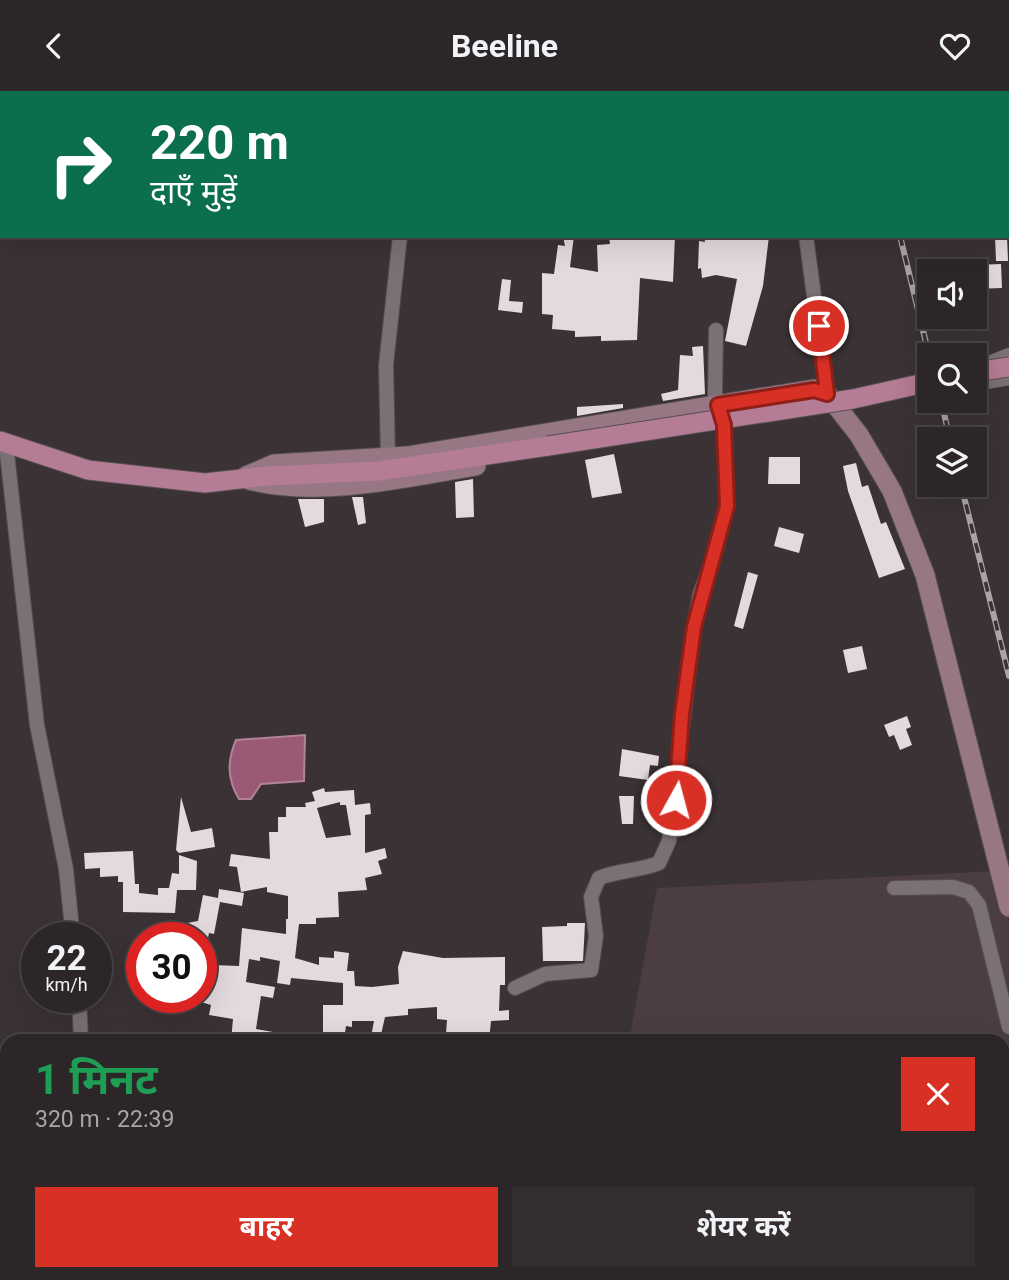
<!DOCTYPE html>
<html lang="hi">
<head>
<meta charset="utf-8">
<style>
	body { margin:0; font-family:Roboto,"Noto Sans Devanagari",sans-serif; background:#342e30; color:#f1f3f6; height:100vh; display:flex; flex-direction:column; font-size:26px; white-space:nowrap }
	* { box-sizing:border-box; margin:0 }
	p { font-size:23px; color:#a6a5a8 }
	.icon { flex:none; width:38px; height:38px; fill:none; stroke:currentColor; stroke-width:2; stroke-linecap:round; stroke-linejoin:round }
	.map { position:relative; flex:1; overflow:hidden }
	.sheet { position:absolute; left:0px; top:943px; width:1010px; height:247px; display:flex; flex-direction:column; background:#2c2628; border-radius:21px 21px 0 0; box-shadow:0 7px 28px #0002,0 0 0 2px #484345 }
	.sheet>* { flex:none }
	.top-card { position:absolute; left:0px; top:0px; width:1010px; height:147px; box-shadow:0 7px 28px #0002,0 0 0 2px #484345; background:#0b6e4f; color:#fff; overflow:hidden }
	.fabs { position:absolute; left:917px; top:168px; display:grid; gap:14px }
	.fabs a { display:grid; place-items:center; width:70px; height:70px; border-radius:0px; background:#2c2628; box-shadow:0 7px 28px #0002,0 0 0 2px #484345; font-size:35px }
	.speed { position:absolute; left:21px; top:831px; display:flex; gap:14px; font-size:35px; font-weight:700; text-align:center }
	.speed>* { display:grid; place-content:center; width:91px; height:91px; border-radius:50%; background:#2c2628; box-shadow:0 7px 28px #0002,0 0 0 2px #484345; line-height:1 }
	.speed small { font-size:18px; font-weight:400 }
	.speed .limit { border:10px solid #d22; background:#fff; color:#111 }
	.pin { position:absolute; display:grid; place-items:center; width:60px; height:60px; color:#fff; margin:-30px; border:4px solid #fff; border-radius:50%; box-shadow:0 2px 7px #0007 }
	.me { position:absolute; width:77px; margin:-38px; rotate:7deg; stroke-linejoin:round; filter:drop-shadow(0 0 5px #0008) }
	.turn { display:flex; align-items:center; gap:24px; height:147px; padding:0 35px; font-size:32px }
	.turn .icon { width:91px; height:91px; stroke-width:2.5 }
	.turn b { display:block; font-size:49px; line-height:60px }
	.round { display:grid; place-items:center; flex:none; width:74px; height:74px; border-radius:0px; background:#342e30 }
	.head { display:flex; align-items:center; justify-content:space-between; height:119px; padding:0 35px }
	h1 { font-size:42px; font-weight:700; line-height:52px; color:#1e9e55 }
	.primary-button { display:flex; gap:14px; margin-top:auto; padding:14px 35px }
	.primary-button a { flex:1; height:80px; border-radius:0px; background:#d93025; color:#fff; font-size:28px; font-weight:700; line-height:80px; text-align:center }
	.primary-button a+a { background:#342e30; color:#f1f3f6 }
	header { display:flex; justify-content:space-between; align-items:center; height:91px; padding:0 35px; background:#2c2628; font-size:32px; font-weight:700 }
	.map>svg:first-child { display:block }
	.built { fill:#4b3d42 }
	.water { fill:#9a5975; stroke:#b28397; stroke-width:2 }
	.building { fill:#e4dade; fill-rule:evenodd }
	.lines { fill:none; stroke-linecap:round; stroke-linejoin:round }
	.minor-casing { stroke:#554f51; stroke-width:16 }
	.tertiary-casing { stroke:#554f51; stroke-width:19 }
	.secondary-casing { stroke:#554f51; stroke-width:21 }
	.primary-casing { stroke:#554f51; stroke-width:21 }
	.minor { stroke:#7b7175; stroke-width:14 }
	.tertiary { stroke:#7b7175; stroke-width:18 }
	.secondary { stroke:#987785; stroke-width:19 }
	.primary { stroke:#b57c95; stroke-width:19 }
	.rail-casing { stroke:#aba4a7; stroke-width:6 }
	.rail { stroke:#3a3235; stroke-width:3.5; stroke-dasharray:10; stroke-linecap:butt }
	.primary-bridge-casing { stroke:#554f51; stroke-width:21; stroke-linecap:butt }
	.primary-bridge { stroke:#b57c95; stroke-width:19 }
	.route-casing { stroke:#8d1f18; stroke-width:18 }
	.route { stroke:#d93025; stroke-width:12 }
</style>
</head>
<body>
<header><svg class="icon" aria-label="back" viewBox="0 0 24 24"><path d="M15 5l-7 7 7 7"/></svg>Beeline<svg class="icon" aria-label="heart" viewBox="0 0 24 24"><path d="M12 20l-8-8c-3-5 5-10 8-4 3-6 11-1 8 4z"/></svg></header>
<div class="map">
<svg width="1009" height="1189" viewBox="0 0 1009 1189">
	<rect width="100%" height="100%" fill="#3a3235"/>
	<path class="built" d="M996,780L1009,832V1189H547V1183H1003V950H629L657,797Z"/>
	<path class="water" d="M305,644L304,690L261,693L251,708H239C227,688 227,670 236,649Z"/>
	<path class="building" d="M563,145H574L570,176L598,181L597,154L610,153L609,145H675L673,191L640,187L637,249L601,250V245L575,246V240L552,238L553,224L542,223V182L554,183L558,154L565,155Z
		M704,145H769L763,195L746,255L725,250L737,188L716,184L702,187L701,177L698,178L699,150L705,151Z
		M995,145H1007L1008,170H996Z
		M1001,173L1002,197L975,198V174Z
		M502,188L511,189L509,210L523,211L522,222L498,219Z
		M703,255L705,303L663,310L661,303L678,299L680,264L693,265L692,256Z
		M623,313V317L577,325V316Z
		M614,363L622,402L592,407L585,369Z
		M769,366H800V393H768Z
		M856,372L862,396L868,394L881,433L886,431L905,478L879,487L848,400L843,375Z
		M473,388L474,426L456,427L455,391Z
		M352,406H363L366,432L358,434Z
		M298,408H324V431L305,436Z
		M779,436L804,443L799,462L774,455Z
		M748,481L758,484L743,538L734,535Z
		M862,555L867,578L848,582L843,559Z
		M907,625L911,636L906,638L912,654L900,659L894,644L889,646L884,634Z
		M622,658L659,665L658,675L650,674L648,689L619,685Z
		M324,697L325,701L354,699L355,714L370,712L371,723L365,724V762L385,757L387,767L378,770L382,783L365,787L367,799L338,801L339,826L316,827V833H299L295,867L319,874V866L334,867V860L349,862L347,880H354L355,895L372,896L399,893L398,876L403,860L443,867L505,866V894H500L499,920L509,919V929L491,930L489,950H464L463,944L446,943L447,929L437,928V916L408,918V924L385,926L380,948L371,946L374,930H352V936L346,935L344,949L323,946V914H343V892L291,887L290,894L277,892L280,870L260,866V870L249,868L246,891L275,896L273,907L261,905L256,938L273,941L274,950H231L233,928L209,924L211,914L201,911L208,874H201V863L213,864V874L239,875L242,837L286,843V828H288V805L267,801V796L241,801L237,776L229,775L231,763L270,768L269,741H278V726H286V716H306L305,712L315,710L312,701ZM340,711V714H346L351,744L326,747L317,717Z
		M619,705H634L633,733H622Z
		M181,706L191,741L212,737L215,756L179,762L176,759Z
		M133,760L135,793H139V802L158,804V797H169L172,782L179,783V764L197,770L196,799H177L175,822L123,821V791H118V785L100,786V777L85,778L84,762Z
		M219,798L244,802L242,815L220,811L214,843L209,842L208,847H192L187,832L198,830L203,804L218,807Z
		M567,832H585L583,870H543L542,836L567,835Z"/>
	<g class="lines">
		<g class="minor-casing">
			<path id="minor" d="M799,0V2
				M1008,135H1009
				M806,145L827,303
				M6,353L37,634L66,778L73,847
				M388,367L386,274L400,145
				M894,797L953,796L969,801L979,814L1009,936
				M515,897L545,883L591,879L596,845L591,806L599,787C619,779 639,780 659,772L669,750L694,536L700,503L717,456L727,415L724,334L715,306L716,239
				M79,906L81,950
				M0,1023L7,1022"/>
		</g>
		<g class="tertiary-casing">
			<path id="tertiary" d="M1009,266L977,279L981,290L1009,285"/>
		</g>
		<g class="secondary-casing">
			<path id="secondary" d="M246,385L274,373L407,365L814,298L827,303L859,344L892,400L925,484L1009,816
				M249,389C321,407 404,387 476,375"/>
		</g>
		<g class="primary-casing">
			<path id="primary" d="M0,350L88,379L205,392L267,385L379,380L548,355"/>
		</g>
		<use href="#minor" class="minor"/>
		<use href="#tertiary" class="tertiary"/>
		<use href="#secondary" class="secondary"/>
		<use href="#primary" class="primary"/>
		<g class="rail-casing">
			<path id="rail" d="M864,0V2
				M900,145L929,264
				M941,310L950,348
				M961,394L1009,585"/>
		</g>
		<use href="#rail" class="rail"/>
		<g class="primary-bridge-casing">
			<path id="primary-bridge" d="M975,281L1009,276
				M548,355L853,308L929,291"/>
		</g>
		<use href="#primary-bridge" class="primary-bridge"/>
	</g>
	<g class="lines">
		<g class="route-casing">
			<path id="route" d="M676,709L682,623L694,536L727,415L724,334L718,314L814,299L827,303L819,235"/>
		</g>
		<use href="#route" class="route"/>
	</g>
</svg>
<div class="fabs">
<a><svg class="icon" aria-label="sound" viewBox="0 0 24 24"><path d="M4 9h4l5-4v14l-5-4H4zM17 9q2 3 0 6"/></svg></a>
<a><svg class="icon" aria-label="search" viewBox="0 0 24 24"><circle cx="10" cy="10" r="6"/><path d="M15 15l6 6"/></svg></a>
<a><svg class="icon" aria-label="layers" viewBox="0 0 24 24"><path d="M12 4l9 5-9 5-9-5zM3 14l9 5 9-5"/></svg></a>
</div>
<div class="speed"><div>22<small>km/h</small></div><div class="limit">30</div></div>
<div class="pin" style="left:819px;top:235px;background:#d93025"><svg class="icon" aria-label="arrive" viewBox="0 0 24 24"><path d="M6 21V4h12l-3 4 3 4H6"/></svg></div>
<svg class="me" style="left:676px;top:709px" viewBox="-20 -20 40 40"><circle r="17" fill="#d93025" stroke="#fff" stroke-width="3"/><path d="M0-11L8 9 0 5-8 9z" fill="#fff"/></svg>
<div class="top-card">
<div class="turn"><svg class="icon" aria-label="right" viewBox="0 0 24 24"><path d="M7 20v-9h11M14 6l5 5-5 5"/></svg><div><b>220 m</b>दाएँ मुड़ें</div></div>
</div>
<section class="sheet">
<div class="head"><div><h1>1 मिनट</h1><p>320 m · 22:39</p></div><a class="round" style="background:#d93025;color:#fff"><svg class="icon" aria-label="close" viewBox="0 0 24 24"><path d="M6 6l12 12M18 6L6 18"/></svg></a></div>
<div class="primary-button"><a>बाहर</a><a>शेयर करें</a></div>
</section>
</div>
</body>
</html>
